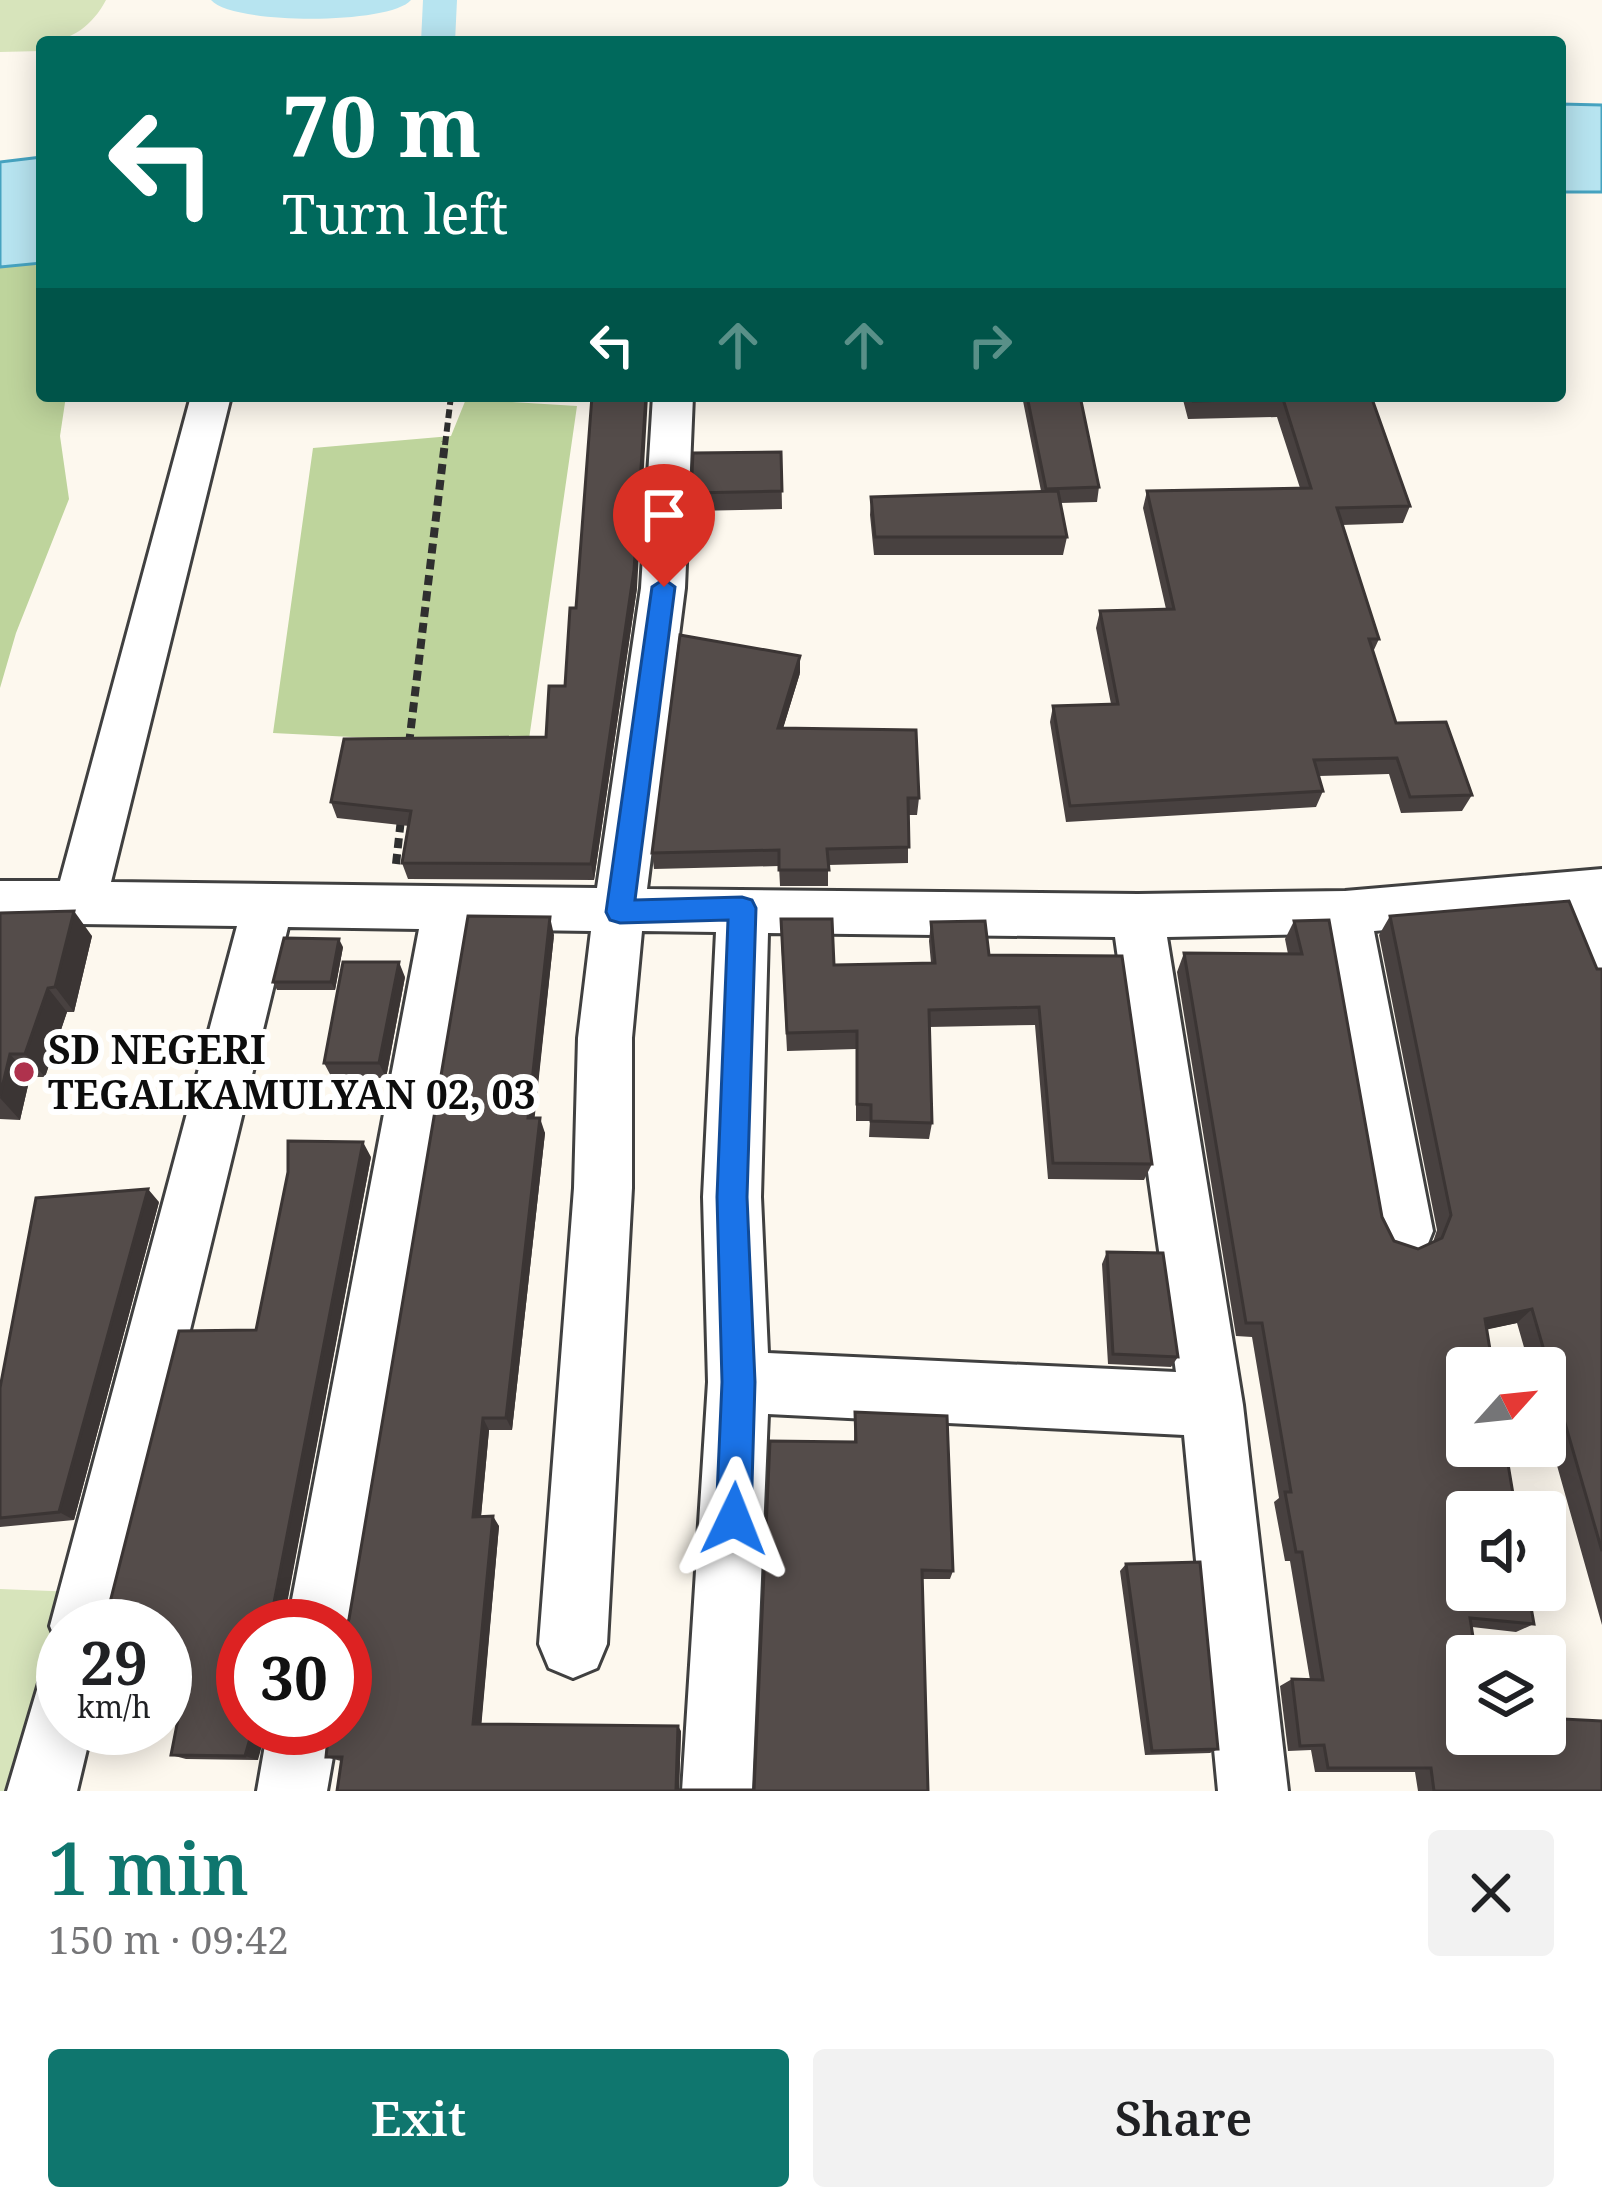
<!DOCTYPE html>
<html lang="en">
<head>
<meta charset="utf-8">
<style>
	body { margin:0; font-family:"Noto Serif",serif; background:#f2f2f2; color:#202124; height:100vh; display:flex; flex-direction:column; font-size:45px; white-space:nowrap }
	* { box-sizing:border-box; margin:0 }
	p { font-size:39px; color:#757577 }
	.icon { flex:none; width:66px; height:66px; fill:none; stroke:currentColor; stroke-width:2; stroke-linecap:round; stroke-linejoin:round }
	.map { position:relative; height:1791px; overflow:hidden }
	.panel { display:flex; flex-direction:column; background:#fff; flex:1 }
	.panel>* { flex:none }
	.guide { position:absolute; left:36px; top:36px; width:1530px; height:366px; border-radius:12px; box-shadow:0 6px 30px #0003; background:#00695c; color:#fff; overflow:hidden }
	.needle { width:78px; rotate:63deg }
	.controls { position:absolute; left:1446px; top:1347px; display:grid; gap:24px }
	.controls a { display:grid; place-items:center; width:120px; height:120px; border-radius:12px; background:#fff; box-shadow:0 6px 30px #0003; font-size:60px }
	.speed { position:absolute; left:36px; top:1599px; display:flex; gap:24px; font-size:60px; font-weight:700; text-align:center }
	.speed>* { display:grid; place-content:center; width:156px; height:156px; border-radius:50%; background:#fff; box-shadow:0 6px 30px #0003; line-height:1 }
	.speed small { font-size:30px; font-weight:400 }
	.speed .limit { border:18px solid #d22; background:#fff; color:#111 }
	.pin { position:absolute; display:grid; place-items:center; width:102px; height:102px; color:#fff; margin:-123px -51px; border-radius:50% 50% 50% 0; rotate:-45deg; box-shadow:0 0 12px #0007 }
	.pin .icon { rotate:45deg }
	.me { position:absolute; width:132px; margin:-66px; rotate:2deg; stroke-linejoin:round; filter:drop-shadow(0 0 9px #0008) }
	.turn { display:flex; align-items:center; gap:42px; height:252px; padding:0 48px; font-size:54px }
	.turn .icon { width:156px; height:156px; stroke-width:2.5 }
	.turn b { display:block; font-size:84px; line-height:102px }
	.lanes { display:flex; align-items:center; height:114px; padding:0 48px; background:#0003; justify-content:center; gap:60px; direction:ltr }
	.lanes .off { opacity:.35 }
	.round { display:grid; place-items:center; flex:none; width:126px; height:126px; border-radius:12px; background:#f2f2f2 }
	.headline { display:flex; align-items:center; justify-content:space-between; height:204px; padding:0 48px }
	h1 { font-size:72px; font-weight:600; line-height:90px; color:#0f766e }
	.button { display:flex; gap:24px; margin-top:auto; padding:24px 48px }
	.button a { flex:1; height:138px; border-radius:12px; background:#0f766e; color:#fff; font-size:48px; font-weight:600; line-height:138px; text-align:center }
	.button a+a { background:#f2f2f2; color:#202124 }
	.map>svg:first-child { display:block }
	.green { fill:#d7e4bb }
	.forest { fill:#bed49c }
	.water { fill:#b7e4f0; stroke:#46a3c0; stroke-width:3 }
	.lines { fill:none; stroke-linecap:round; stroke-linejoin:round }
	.canal { fill:#b7e4f0; fill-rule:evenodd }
	.minor-casing { stroke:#404040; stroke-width:6 }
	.path-far1 { stroke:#2f2f2f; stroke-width:6; stroke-dasharray:9 4.5; stroke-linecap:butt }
	.path { stroke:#2f2f2f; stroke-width:8; stroke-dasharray:10 6; stroke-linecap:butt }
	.minor { fill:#fff; fill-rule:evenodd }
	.wall { fill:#484140 }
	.shaded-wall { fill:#3b3534 }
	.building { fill:#544c4a; stroke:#3b3534; stroke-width:3 }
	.route { fill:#1a73e8; stroke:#114b97; stroke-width:3 }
	.poi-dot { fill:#af324d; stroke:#fff; stroke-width:4.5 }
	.labels { text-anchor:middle; stroke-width:12; stroke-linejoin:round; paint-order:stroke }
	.poi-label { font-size:39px; font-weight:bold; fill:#0d0d0d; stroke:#fff; text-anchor:start }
</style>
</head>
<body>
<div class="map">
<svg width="1602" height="1791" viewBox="0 0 1602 1791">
	<rect width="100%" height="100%" fill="#fdf8ee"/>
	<path class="green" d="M0,0H106C93,25 71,42 42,42V51L0,52Z
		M0,1589L103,1593L63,1626V1728L51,1791H0Z"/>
	<path class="forest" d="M42,263V396H66L60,436L69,499L16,633L0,688V267Z
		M466,399L577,406L528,746L273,733L313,448L451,436Z"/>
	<path class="water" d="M1560,104L1602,105V192H1560Z
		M42,157V263L0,267V162Z"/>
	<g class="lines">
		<path class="canal" d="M211,0H411C390,25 232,25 211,0Z
			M423,0H457L455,42H421Z"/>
		<g class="minor-casing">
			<path id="minor" d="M191,396H231L111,882L597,888L641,588L653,396H693L685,588L647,889L1138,894L1345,891L1602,869V979L1583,973L1558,915L1374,931L1433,1231L1425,1251L1404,1259L1383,1251L1375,1231L1323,934L1167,937L1243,1405L1288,1791H1218L1184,1435L768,1414L752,1791H682L708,1382L703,1197L716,932L642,931L632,1038V1188L607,1644L597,1668L573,1678L549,1668L539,1644L574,1188L578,1038L591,931L470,929L355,1626L345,1649V1626H287L419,929L288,927L118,1626H63L60,1650L50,1626L237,926L0,923V881H60ZM768,933L1115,937L1176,1372L768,1353L761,1197Z
				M63,1673V1728H92L77,1791H7L39,1683Z
				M268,1728H338L327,1791H257Z"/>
		</g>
		<path class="path-far1" d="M445,445L451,396"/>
		<path class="path" d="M409,744L445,442
			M396,864L401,819"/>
		<use href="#minor" class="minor"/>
	</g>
	<path class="wall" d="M1022,396H1080L1099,487L1097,502L1060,503L1067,537L1063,555H874L870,515L871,497L1041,491Z
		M1182,396H1371L1410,506L1403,523L1342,525L1379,639L1373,652L1396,723L1472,795L1462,811L1401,813L1389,774L1319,776L1323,791L1316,807L1066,822L1050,722L1053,706L1111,704L1096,628L1100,611L1166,609L1143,508L1147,491L1300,488L1277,417L1188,419Z
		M781,452L782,509L693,511L691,493Z
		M637,588L594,880L408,879L402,863L409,826L337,818L331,802L546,737L565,686L576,608Z
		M800,673L783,728L919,798L917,815H908V863L828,865V886H780L779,866L654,869L652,853Z
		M0,913L92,936L74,1012H67L45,1077H30L20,1120L0,1119Z
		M1390,916L1602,969V1625L1545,1423V1368H1530L1517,1323L1487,1329L1534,1624L1516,1632L1472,1627L1467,1734L1602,1791H1418L1415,1772H1315L1311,1750L1288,1751L1280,1686L1292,1679L1310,1680L1290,1561H1285L1274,1502L1279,1498L1252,1337L1236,1336L1177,972L1184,953L1288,954L1285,939L1294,921L1382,1217L1394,1241L1418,1249L1433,1242L1437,1230L1379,935Z
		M931,922L989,955L1122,956L1152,1164L1144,1180L1048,1179L1035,1025L929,1027L932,1123L929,1139L869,1137L870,1121H856V1049L787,1051L781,938L834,965L931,963L929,941Z
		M554,935L534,1118L545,1133L512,1430H489L481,1517L499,1526L481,1724L681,1731L679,1790H754L854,1442L855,1412L953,1571L950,1579H922L928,1791H337L341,1761L326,1757L349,1619Z
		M343,947L335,990H277L273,982Z
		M405,977L386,1078H332L324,1063Z
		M371,1157L283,1623H330L334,1626H243L258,1760L186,1759L171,1755L188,1669H165V1626L256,1330Z
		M159,1202L74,1520L0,1527V1388Z
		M1107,1252L1178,1357L1171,1367L1108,1364L1102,1264Z
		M1126,1564L1218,1749L1210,1753L1145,1755L1120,1571Z"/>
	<path class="shaded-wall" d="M646,396H648L637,588L594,880L591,864Z
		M800,656V673L778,745V728Z
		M74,911L92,936L74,1012L55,987Z
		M550,917L554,935L533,1133L528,1118Z
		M339,939L343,947L335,990L331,982Z
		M399,962L405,977L386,1078L379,1063Z
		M48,988L67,1012L45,1077L25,1054Z
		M10,1054L30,1077L20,1120L0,1098Z
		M540,1118L545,1133L512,1430L506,1418Z
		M363,1142L371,1157L283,1625L275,1623L271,1618Z
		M148,1189L159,1202L74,1520L59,1512Z
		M1532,1309L1517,1323L1471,1333L1485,1319Z
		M483,1418L489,1430L480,1526L473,1517Z
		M493,1516L499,1526L481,1729L473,1724Z
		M678,1726L681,1731L679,1791H676Z
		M253,1728H267L258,1760L245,1756Z"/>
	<path class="building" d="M592,396H646L634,570L591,864L402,863L411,811L331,802L344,739L546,737L549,686H565L570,608H576Z
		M1027,396H1080L1099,487L1046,489Z
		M1191,396H1371L1410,506L1337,508L1379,639H1369L1396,723L1446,722L1472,795L1410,797L1397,758L1314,760L1323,791L1070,806L1053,706L1118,704L1100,611L1174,609L1147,491L1311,488L1283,399L1193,401Z
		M781,452L782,491L691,493L693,453Z
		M1058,491L1067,537H875L871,497Z
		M680,635L800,656L778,728L916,730L919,798H908L909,847L827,849L829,870H779V850L652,853Z
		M1569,901L1597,969H1602V1551L1532,1309L1485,1319L1493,1368H1467V1446H1505L1516,1512H1467V1590H1528L1534,1624L1470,1618L1476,1656H1467V1734H1545V1718L1602,1721V1791H1434L1431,1768H1328L1324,1745L1300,1746L1292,1679L1323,1680L1302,1552H1296L1285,1492H1291L1262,1323H1246L1184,953L1302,954L1294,921L1329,920L1382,1217L1394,1241L1418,1249L1442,1238L1451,1215L1390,916Z
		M74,911L55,987L48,988L25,1054H10L0,1096V913Z
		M468,916L550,917L528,1118H540L506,1418H483L473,1517L493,1516L473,1724L678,1726L676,1790H754L770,1441L856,1442L855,1412L947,1416L953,1571L922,1570L928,1791H337L342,1757H326L329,1728H345V1629L349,1619Z
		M781,919H832L834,965L935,963L931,922L985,921L989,955L1122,956L1152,1164L1053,1163L1039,1007L929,1010L932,1123L871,1121V1105L857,1104V1031L787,1033Z
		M284,938L339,939L331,982H273Z
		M343,962H399L379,1063H324Z
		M288,1141L363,1142L271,1618L275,1623H330V1626H243V1728H253L245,1756L171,1755L189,1663H165V1626H104L179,1331L256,1330L288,1172Z
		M148,1189L59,1512L0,1518V1388L36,1198Z
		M1107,1252L1163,1253L1178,1357L1113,1354Z
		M1200,1562L1218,1749L1152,1751L1126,1564Z"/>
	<path class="route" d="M664,579L675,587L635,900L742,897L752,900L756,908L747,1197L755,1382L751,1519L746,1531L734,1537L721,1531L716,1519L722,1382L717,1197L728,920L620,923L610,920L606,912L652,587Z"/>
	<circle class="poi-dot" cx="24" cy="1072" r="12"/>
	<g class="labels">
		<g class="poi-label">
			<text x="48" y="1064">SD NEGERI<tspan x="48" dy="45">TEGALKAMULYAN 02, 03</tspan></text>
		</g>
	</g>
</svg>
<div class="controls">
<a><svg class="needle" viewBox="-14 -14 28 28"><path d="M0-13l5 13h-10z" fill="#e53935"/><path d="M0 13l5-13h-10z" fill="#757577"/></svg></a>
<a><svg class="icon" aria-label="sound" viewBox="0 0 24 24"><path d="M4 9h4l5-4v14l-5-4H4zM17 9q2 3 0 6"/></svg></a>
<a><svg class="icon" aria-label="layers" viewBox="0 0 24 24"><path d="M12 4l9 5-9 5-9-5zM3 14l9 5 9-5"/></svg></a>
</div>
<div class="speed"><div>29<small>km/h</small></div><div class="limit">30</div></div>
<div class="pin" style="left:664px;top:587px;background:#d93025"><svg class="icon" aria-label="arrive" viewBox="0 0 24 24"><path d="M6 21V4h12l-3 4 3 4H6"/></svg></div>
<svg class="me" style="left:734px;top:1519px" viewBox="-20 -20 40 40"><path d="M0-17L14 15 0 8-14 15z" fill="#1a73e8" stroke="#fff" stroke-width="4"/></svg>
<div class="guide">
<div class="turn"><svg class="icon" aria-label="left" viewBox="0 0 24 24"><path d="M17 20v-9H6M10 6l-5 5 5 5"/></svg><div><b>70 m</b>Turn left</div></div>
<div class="lanes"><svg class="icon" aria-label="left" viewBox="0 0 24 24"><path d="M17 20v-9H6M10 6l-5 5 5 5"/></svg><svg class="icon off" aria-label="ahead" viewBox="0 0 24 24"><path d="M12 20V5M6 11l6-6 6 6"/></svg><svg class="icon off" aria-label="ahead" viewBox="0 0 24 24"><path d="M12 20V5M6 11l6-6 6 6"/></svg><svg class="icon off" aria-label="right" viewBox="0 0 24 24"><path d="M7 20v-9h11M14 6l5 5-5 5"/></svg></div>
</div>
</div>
<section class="panel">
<div class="headline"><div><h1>1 min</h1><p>150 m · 09:42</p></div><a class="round"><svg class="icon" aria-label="close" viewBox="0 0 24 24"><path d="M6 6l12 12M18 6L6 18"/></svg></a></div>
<div class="button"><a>Exit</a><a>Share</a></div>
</section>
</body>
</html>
